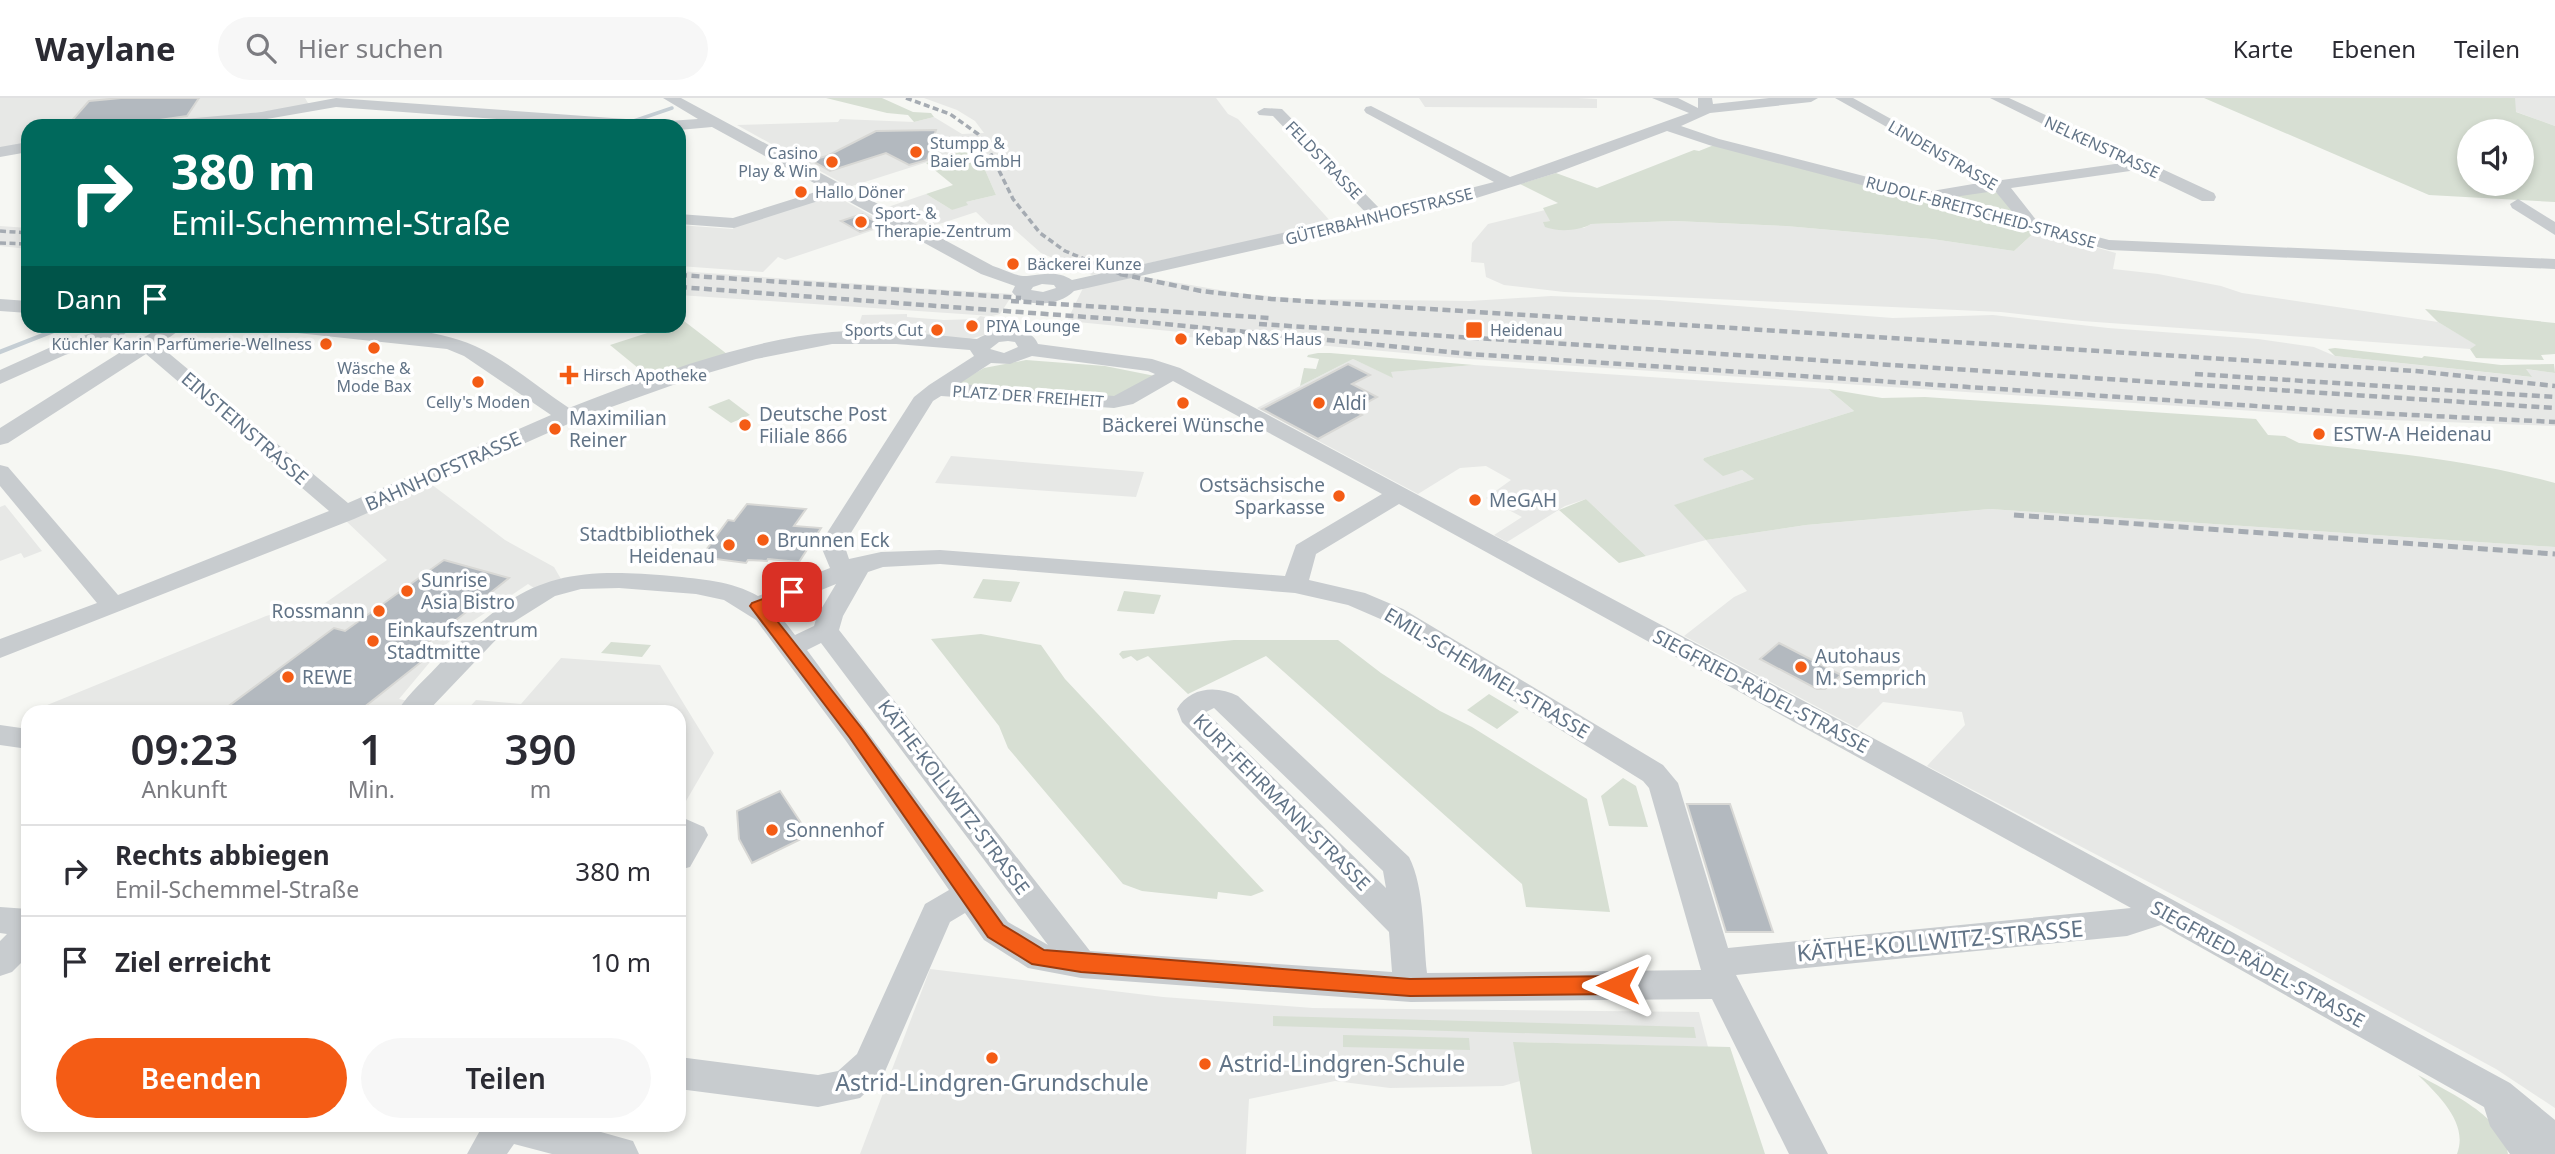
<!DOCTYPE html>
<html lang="de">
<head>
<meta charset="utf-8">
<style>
	body { margin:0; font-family:"Noto Sans",sans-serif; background:#f7f7f7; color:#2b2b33; height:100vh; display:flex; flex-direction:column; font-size:26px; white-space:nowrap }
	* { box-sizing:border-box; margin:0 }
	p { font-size:23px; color:#7c7c81 }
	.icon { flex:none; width:38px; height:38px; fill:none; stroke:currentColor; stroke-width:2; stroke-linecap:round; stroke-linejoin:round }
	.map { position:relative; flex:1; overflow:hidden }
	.sheet { position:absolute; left:21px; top:607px; width:665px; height:427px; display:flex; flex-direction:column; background:#fff; border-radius:21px; box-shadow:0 4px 10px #0003 }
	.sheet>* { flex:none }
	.hud { position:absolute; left:21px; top:21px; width:665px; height:214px; border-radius:21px; box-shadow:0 4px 10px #0003; background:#00695c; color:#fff; overflow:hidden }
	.controls { position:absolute; left:2457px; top:21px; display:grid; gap:14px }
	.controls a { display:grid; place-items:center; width:77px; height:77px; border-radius:50%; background:#fff; box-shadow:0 4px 10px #0003; font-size:35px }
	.pin { position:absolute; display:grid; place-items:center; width:60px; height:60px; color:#fff; margin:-30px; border-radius:14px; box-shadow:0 4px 10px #0006 }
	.me { position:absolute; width:77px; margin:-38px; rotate:270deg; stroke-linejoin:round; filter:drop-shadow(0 0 5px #0008) }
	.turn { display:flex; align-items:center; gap:24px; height:147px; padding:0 35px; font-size:32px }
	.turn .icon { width:91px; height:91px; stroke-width:2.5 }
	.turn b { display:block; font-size:49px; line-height:60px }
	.then { display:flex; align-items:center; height:66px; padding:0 35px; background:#0003; gap:14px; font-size:26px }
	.eta { display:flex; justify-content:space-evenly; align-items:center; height:119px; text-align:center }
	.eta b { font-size:42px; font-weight:600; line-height:49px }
	.cta { display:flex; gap:14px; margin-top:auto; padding:14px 35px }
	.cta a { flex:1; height:80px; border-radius:42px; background:#f45c15; color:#fff; font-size:28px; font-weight:600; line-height:80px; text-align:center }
	.cta a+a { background:#f7f7f7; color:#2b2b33 }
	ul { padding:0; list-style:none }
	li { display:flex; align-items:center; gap:21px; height:91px; padding:0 35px; border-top:2px solid #e1e1e2 }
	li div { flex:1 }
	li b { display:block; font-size:26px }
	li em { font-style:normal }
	header { display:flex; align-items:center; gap:42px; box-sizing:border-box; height:98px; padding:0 35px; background:#fff; border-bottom:2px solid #e1e1e2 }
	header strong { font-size:33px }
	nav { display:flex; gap:38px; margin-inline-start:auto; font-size:24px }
	.search { width:490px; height:63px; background:#f7f7f7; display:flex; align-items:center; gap:18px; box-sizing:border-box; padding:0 24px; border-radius:38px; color:#7c7c81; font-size:26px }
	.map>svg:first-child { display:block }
	.built { fill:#e7e8e6 }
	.green { fill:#d7dfd3; fill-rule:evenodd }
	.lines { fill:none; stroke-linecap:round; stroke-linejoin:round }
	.stream-far1 { stroke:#c5ced4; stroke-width:3.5 }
	.stream { stroke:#c5ced4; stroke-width:4.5 }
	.building { fill:#b3b9bf; stroke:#d8d8d5; stroke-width:2 }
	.minor { fill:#c8cccf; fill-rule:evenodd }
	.rail-far2 { stroke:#a5abb2; stroke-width:3.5; stroke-dasharray:6 3.5; stroke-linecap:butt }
	.rail-far1 { stroke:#a5abb2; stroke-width:4.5; stroke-dasharray:8 4.5; stroke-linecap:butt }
	.rail { stroke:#a5abb2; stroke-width:5; stroke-dasharray:10 5; stroke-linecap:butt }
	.route { fill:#f45c15; stroke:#9f3c0e; stroke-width:2 }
	.poi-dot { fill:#f45c15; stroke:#fff; stroke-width:2.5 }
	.labels { text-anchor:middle; stroke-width:7; stroke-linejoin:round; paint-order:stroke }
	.far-poi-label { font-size:16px; fill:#627487; stroke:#fff; text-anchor:start }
	.far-street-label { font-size:16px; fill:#627487; stroke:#fff }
	.poi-label { font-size:19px; fill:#627487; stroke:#fff; text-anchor:start }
	.street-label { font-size:19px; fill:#627487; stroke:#fff }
	.near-street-label { font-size:23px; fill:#627487; stroke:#fff }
	.near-poi-label { font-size:23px; fill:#627487; stroke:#fff; text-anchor:start }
</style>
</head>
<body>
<header>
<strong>Waylane</strong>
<div class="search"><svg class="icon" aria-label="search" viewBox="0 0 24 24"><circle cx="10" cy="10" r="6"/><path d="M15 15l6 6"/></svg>Hier suchen</div>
<nav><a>Karte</a><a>Ebenen</a><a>Teilen</a></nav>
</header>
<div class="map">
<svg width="2555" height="1056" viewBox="0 0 2555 1056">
	<rect width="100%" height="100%" fill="#f6f7f3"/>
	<path class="built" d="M0,0H305L308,5L317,7L144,28H28V46L0,52Z
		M924,0H1216L1228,16L1238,21L1333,126L1092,177L1041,155L1014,131L998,135L976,114L924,131L885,110L926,96L952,112L966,104L996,97L975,49L849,89L737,27L838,24L840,21L914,24L934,19L962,36L984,35L975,23L957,12Z
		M1419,0H1578L1597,1V10L1425,9Z
		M2478,0H2555V28L2547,25Z
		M832,96L889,127L785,162L778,159L763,174L679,168V127L733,131L735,126Z
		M1545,112L1550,123L1544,124L1584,130L1591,126L1675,123L1786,128L1932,141L2014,153L2036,133L2116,155L2113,171L2158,176L2221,188L2242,195L2438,224L2477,247L2470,251L2082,223L2001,214L1564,194L1504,187L1486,179L1484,165L1471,164L1472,145L1488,126Z
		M0,128L28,130V151L0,148Z
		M679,173L932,191L1013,196L1000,216L992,218L679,197Z
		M1139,178L1237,195L1301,201L1470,203L1551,198L1659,202L1893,220L1993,217L2108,230L2258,241L2314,249L2335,258L2531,279L2525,271L2555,275V328L2388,322L1470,261L1306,246L1296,248L1206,241L1189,239L1190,235L1067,223L1083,190Z
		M907,216V219L944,222L977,221L980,218L998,221L999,233L966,242L856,236L862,217Z
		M1353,261L1392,279L1390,274L1474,267L1828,291L1854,313L1704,360L1703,362L1723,377L1742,372L1754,381L1675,407L1706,442L1806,427L1990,411L2555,449V1010L2496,971L2229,826L1927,668L1965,627L1962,614L1883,604L1857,630L1684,538L1734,499L1747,493L1706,442L1646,458L1586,401L1565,408L1507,444L1494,437L1522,419L1486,400L1511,382L1486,368L1460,370L1418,396L1257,310Z
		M951,358L1144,374L1136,399L935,385Z
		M431,386L505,442L554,469L561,481L534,490L528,486L470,525L440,552L399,601L408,603L403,614H30L266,518L287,512L305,519L387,462L345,422Z
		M5,407L42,453L24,460L21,455L0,463V409Z
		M561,560L660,567L714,655L679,715V614H465L476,602L521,606Z
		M930,871L1163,899L1313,910L1699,914L1708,949L1514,944L1520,983L1503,988L1390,990L1335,983L1249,1001L1246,1056H860Z"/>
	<path class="green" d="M826,0H882L913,14L931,15L934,19L914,24L908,17L887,15Z
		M2204,0H2515L2516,14L2555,28V104L2429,97ZM2469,33H2522V86H2469Z
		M1714,47L2036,133L2014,153L1932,141L1786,128L1675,123L1591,126C1580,133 1557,134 1545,129L1543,124L1550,123L1543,110L1558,105L1520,86L1556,75L1597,90L1694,52L1699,53Z
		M975,49L996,97L966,104L968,107L952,112L926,96L953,87L926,65Z
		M1988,92L1997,95L2017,117L2016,119L1942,99Z
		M2425,211L2555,225V256L2541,257L2544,262L2476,260L2470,251L2476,247L2438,224Z
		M684,223L727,256L649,279L610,247L669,228H679V224Z
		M2335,250L2422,260L2424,258L2501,267L2554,266L2555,275L2526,271L2532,279L2335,258L2328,251Z
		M1318,255H1330L1474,267L1391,274L1393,280L1353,261L1300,288L1304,270L1316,271L1319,261L1307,259L1308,257Z
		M1026,262L1105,268L1155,278L1124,300L954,287L984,270Z
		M1828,291L1882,300L1925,299L2256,321L2268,337L2285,338L2299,345C2386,354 2471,362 2555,385V449L1990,411L1806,427L1706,442L1674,407L1754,381L1742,372L1723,378L1703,362L1704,360L1854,313Z
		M729,301L750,317L731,325L708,309Z
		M1586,401L1646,458L1619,465L1559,412Z
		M983,481L1020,484L1011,504L973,500Z
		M1124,493L1161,497L1154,516L1117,513Z
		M981,536L1041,547L1065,581L1264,793L1251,798L1218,794L1217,801L1142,793L1123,786L1008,650L999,628L931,541Z
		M1234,542H1338L1381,575L1440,613L1472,629L1587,701L1610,814L1526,809L1522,786L1266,558L1188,596L1148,558L1137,563L1131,558L1123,561L1119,556L1122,553Z
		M611,544L651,547L642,559L601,555Z
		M1489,596L1519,614L1497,631L1467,612Z
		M1623,680L1636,688L1648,729L1609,728L1601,698Z
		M1273,918L1694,929L1696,940L1273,928Z
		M1343,937L1469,940L1470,952L1343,949Z
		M1513,944L1730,949L1765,1056H1532Z
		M2418,977C2447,993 2505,1019 2508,1056H2457C2469,1025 2438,997 2418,977Z"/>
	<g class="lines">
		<path class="stream-far1" d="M619,28L672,10"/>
		<path class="stream" d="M0,254L66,228"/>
	</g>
	<path class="building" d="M121,0H199L187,18L118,28H67L89,3Z
		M936,32L927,62L909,67L886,55L830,73L811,62L827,58L876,33Z
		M862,116L882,127L860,134L841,123Z
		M1348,266L1370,277L1352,286L1377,299L1353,312L1362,317L1318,341L1262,311Z
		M747,406L806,411L794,428L821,430L799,464L768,461L767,463L748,462L746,465L701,459L728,422L734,423Z
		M444,462L509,480L417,553L430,557L358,614H239L226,610L334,530L345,533Z
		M1779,545L1785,548L1841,577L1825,591H1817L1760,561Z
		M780,693L809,737L752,765L739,741L737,713Z
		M1687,706H1730L1773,834H1726Z"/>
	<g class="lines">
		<path class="minor" d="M336,0L654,23L661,27L668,23L698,21L663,0H681L993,168C1003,171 1017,179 1027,178C1043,177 1056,172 1072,182L1367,116L1273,18L1259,17L1257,14L1264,10L1282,11L1382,113L1494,84L1366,15L1364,12L1366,9L1371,8L1510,79L1689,15L1652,0H1678L1698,10V0H1712L1713,6L1769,0H1818L1811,4L1710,15L1681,28L1719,41L1926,94L1985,84L1835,0H1853L2002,82L2122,65L1990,0H2009L2214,95L2216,99L2214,103H2202L2137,72L2011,90L2037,123L2109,142L2555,161V171L2109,152L1709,47L1667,33L1556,75L1454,107L1074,193C1060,208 1025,211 1012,194L1015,188L981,176L837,97L734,130L679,126V116L733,120L825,91L712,29L679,32V28H592L336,9L261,22L207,28H155L163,23L261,14ZM1995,93L2015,117L1947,100ZM1042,186L1054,187L1056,190L1043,194L1031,192L1033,189Z
			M28,44V54L0,59V49Z
			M2518,101L2555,124V137L2512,110L2510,106Z
			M0,201L28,203V215L0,213Z
			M112,228H134L122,238L65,257L0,286V272L51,249Z
			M162,228H185L159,247L348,405L551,317L464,258L447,251L288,234L281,232L279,228C336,228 422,224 475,248C508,263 539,290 569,310C651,278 745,242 832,234C881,230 929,237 977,241C994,231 1029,224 1038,246L1152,261L1180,270L1991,703L2510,985L2555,1022V1056H2510L2490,1028L2484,1009L2161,827L2127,838L1736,877L1828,1056H1789L1712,901L1411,904L1081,880L1028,870L984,842L965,815L950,824L883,978L860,1000L818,1009L679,991V959L818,977L838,973L857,956L925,806L949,792L846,643L756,522L724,502L696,496L619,490L581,491L555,498L512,525L427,614H397C408,595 428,579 443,562C519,480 561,468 671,478C700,481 732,483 758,498L830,470L820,446L914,299L929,287L974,258L970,252L896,246H832L756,261L701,277L586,318L354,421L0,560V541L97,505L0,388V367L8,369L118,497L329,413L146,256L8,345L0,347V330ZM1008,243L1015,244L1018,249L1004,255L990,251L999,244ZM1032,258L1148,273L1155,276L1114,298L959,286L991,265L1010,266ZM1173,283L1382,396L1296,447L1285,478L940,452L881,454L849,461L844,446L933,303L941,298L1114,310L1133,306ZM1399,406L2131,810L1728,850L1678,685L1663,667L1403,511L1365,495L1309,482L1316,456ZM940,466L1295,495L1348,507L1385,523L1643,683L1649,690L1701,872L1427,875C1423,841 1425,790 1409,759L1238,598C1217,587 1190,589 1177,611L1182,624L1389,834L1392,874L1090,853L839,532L843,518L868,474L883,469ZM836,486L817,518L814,528L795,537L775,511ZM821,545L1048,847L1008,824L807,552ZM1214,610L1383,773L1386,790L1206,614Z
			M0,627L28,631V651L0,647Z
			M679,718L704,729L708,737L690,769L679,772Z
			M0,809L28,811V858L12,874L0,878V843L7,836L0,835Z
			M483,1027H576L633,1043L639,1056H552L514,1046L507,1056H467Z"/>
		<path class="rail-far2" d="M906,0L950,16L978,36L987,48L1013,101L1040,135L1065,153L1125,178
			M0,133L28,135
			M0,145L28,146
			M679,177L688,178"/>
		<path class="rail-far1" d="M1120,176L1201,193L1271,201L2416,273L2555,288
			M679,177L1021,200
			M679,189L1114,221L1470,256L2331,313L2555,324
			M1011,203L1270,220
			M1259,226L2555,310
			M2195,276L2555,299"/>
		<path class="rail" d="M2014,417L2555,456"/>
	</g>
	<path class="route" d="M792,490L798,491L800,494L798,498L767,510L863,632L1003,827L1044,852L1410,881L1618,878L1625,881L1628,887L1625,893L1618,896L1410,898L1081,874L1032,866L988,839L850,640L750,508L752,505Z"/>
	<g class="poi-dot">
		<circle cx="916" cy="54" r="7"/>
		<circle cx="832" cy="64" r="7"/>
		<circle cx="801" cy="94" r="7"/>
		<circle cx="861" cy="124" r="7"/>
		<circle cx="1013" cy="166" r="7"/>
		<circle cx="972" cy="228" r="7"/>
		<circle cx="937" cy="232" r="7"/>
		<rect x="1465" y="223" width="18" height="18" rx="3.5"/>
		<circle cx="1181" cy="241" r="7"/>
		<circle cx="326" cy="246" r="7"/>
		<circle cx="374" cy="250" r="7"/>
		<path d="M565.5 266.5h7v7h7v7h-7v7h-7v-7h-7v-7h7z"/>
		<circle cx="478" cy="284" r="7"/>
		<circle cx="1183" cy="305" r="7"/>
		<circle cx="1319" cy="305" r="7"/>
		<circle cx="745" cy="327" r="7"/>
		<circle cx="555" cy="331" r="7"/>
		<circle cx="2319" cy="336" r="7"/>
		<circle cx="1339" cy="398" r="7"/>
		<circle cx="1475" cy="402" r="7"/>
		<circle cx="763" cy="442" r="7"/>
		<circle cx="729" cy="447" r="7"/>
		<circle cx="407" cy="493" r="7"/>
		<circle cx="379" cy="513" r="7"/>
		<circle cx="373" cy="543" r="7"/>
		<circle cx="1801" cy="569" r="7"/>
		<circle cx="288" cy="579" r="7"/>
		<circle cx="772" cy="732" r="7"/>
		<circle cx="992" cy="960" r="7"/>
		<circle cx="1205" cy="966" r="7"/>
	</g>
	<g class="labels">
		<g class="far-poi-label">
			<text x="930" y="51">Stumpp &amp;<tspan x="930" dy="18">Baier GmbH</tspan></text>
			<text x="818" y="61" text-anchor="end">Casino<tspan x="818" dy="18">Play &amp; Win</tspan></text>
			<text x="815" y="100">Hallo Döner</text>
			<text x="875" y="121">Sport- &amp;<tspan x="875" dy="18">Therapie-Zentrum</tspan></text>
			<text x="1027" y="172">Bäckerei Kunze</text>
			<text x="986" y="234">PIYA Lounge</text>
			<text x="923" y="238" text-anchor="end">Sports Cut</text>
			<text x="1490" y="238">Heidenau</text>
			<text x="1195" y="247">Kebap N&amp;S Haus</text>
			<text x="312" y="252" text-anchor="end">Küchler Karin Parfümerie-Wellness</text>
			<text x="374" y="276" text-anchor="middle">Wäsche &amp;<tspan x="374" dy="18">Mode Bax</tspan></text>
			<text x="583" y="283">Hirsch Apotheke</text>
			<text x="478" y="310" text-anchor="middle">Celly's Moden</text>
		</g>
		<g class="far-street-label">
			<text transform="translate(2102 49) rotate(25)" y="6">NELKENSTRASSE</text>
			<text transform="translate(1943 57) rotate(30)" y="6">LINDENSTRASSE</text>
			<text transform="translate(1324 62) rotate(46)" y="6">FELDSTRASSE</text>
			<text transform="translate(1981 114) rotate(15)" y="6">RUDOLF-BREITSCHEID-STRASSE</text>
			<text transform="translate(1379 118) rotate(-14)" y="6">GÜTERBAHNHOFSTRASSE</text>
			<text transform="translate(1028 298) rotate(4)" y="6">PLATZ DER FREIHEIT</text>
		</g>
		<g class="poi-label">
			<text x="1333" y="312">Aldi</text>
			<text x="759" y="323">Deutsche Post<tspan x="759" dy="22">Filiale 866</tspan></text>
			<text x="569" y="327">Maximilian<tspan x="569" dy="22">Reiner</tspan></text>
			<text x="1183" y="334" text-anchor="middle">Bäckerei Wünsche</text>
			<text x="2333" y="343">ESTW-A Heidenau</text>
			<text x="1325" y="394" text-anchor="end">Ostsächsische<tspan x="1325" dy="22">Sparkasse</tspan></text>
			<text x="1489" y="409">MeGAH</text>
			<text x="715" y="443" text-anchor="end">Stadtbibliothek<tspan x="715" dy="22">Heidenau</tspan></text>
			<text x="777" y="449">Brunnen Eck</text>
			<text x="421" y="489">Sunrise<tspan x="421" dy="22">Asia Bistro</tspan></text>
			<text x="365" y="520" text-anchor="end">Rossmann</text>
			<text x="387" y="539">Einkaufszentrum<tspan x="387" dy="22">Stadtmitte</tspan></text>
			<text x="1815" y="565">Autohaus<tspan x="1815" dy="22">M. Semprich</tspan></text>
			<text x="302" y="586">REWE</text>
			<text x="786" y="739">Sonnenhof</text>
		</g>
		<g class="street-label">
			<text transform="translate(245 330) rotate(41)" y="7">EINSTEINSTRASSE</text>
			<text transform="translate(443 373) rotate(-24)" y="7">BAHNHOFSTRASSE</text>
			<text transform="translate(1487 575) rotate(31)" y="7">EMIL-SCHEMMEL-STRASSE</text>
			<text transform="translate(1761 593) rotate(28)" y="7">SIEGFRIED-RÄDEL-STRASSE</text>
			<text transform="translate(954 699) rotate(53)" y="7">KÄTHE-KOLLWITZ-STRASSE</text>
			<text transform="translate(1282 704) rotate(45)" y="7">KURT-FEHRMANN-STRASSE</text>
			<text transform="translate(2258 866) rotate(29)" y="7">SIEGFRIED-RÄDEL-STRASSE</text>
		</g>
		<g class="near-street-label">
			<text transform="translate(1940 843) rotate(-5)" y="8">KÄTHE-KOLLWITZ-STRASSE</text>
		</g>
		<g class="near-poi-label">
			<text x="1219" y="974">Astrid-Lindgren-Schule</text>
			<text x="992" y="993" text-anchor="middle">Astrid-Lindgren-Grundschule</text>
		</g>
	</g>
</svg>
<div class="controls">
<a><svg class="icon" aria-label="sound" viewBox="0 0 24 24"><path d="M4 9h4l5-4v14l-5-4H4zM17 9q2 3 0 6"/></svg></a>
</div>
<div class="pin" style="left:792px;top:494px;background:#d93025"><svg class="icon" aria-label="arrive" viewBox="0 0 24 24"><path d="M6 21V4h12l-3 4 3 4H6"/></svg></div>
<svg class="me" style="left:1618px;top:887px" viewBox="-20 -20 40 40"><path d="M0-17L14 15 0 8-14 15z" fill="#f45c15" stroke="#fff" stroke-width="4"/></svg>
<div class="hud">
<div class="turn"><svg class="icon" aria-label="right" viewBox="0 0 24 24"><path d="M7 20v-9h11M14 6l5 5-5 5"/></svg><div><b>380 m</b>Emil-Schemmel-Straße</div></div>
<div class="then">Dann<svg class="icon" aria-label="arrive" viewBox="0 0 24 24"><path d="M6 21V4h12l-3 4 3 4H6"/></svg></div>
</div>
<section class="sheet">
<div class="eta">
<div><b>09:23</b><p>Ankunft</p></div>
<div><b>1</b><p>Min.</p></div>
<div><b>390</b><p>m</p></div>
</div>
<ul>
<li><svg class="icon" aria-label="right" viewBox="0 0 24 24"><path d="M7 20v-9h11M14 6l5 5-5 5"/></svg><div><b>Rechts abbiegen</b><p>Emil-Schemmel-Straße</p></div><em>380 m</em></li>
<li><svg class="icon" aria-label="arrive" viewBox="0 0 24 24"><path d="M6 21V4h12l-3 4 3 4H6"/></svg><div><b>Ziel erreicht</b></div><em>10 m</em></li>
</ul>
<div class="cta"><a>Beenden</a><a>Teilen</a></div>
</section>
</div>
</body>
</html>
